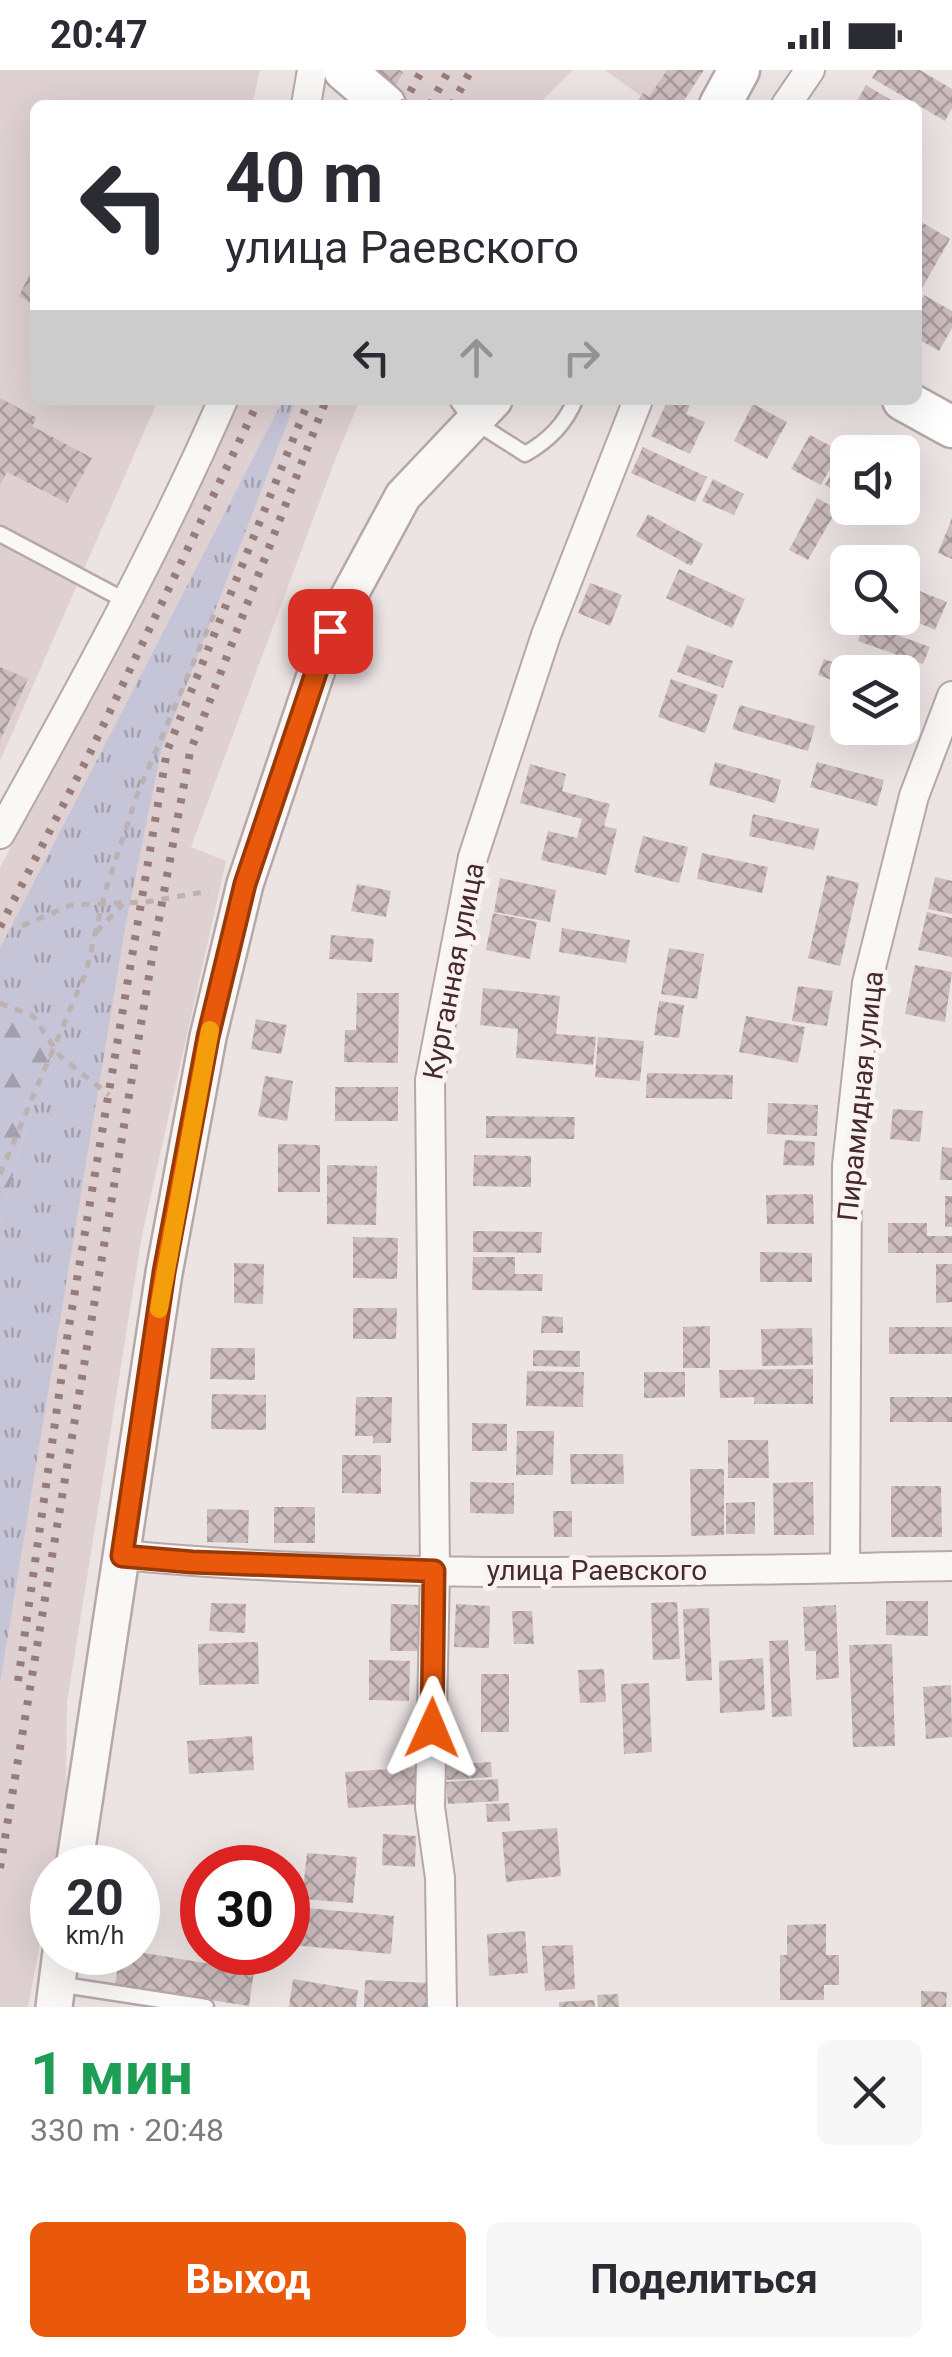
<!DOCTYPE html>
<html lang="ru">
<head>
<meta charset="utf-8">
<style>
	body { margin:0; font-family:Roboto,sans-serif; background:#f7f7f7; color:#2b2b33; height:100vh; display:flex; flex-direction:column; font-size:38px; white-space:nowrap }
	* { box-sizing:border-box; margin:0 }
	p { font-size:32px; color:#7c7c81 }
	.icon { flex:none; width:55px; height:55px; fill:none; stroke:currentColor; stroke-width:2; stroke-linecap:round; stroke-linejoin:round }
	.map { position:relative; height:1937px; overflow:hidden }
	.side { display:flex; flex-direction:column; background:#fff; flex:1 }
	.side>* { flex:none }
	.banner { position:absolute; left:30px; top:30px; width:892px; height:305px; border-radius:15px; box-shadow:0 10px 40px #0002; background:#fff; color:#2b2b33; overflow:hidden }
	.controls { position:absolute; left:830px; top:365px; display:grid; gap:20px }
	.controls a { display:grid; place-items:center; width:90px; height:90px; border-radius:15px; background:#fff; box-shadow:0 10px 40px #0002; font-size:50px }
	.speed { position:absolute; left:30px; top:1775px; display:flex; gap:20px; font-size:50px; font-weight:700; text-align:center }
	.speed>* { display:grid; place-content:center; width:130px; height:130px; border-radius:50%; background:#fff; box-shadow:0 10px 40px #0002; line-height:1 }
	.speed small { font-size:25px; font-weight:400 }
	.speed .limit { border:15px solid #d22; background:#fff; color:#111 }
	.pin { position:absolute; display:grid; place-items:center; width:85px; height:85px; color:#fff; margin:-42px; border-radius:20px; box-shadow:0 5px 15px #0006 }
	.me { position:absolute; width:110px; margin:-55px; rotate:1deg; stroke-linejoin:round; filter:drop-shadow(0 0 8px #0008) }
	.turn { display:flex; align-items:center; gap:35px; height:210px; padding:0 30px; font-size:45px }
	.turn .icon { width:130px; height:130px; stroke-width:2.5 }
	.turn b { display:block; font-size:70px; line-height:85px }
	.lanes { display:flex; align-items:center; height:95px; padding:0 30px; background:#0003; justify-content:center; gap:50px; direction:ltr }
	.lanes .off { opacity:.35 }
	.round { display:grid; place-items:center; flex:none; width:105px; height:105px; border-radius:15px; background:#f7f7f7 }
	.summary { display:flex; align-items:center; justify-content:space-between; height:170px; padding:0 30px }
	h1 { font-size:60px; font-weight:700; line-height:75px; color:#1e9e55 }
	.button { display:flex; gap:20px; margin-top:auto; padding:20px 30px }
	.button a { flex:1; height:115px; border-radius:15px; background:#ea580c; color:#fff; font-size:40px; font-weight:700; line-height:115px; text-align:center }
	.button a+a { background:#f7f7f7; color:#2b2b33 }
	.status { display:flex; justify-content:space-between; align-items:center; height:70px; padding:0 50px; background:#fff; direction:ltr }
	.status svg { height:28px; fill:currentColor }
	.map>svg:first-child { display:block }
	.built { fill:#dfd1d1 }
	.grass { fill:url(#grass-tufts) }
	.forest { fill:url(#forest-firs) }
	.building { fill:url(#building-cross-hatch) }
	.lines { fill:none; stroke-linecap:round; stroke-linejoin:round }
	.service-casing { stroke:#b7a8a7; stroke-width:19 }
	.minor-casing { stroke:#b7a8a7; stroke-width:32 }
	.tertiary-casing { stroke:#b7a8a7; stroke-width:40 }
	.secondary-casing { stroke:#b7a8a7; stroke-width:45 }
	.path { stroke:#bdb1b1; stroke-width:5; stroke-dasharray:8 8; stroke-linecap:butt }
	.service { stroke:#faf7f7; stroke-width:14 }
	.minor { stroke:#faf7f7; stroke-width:28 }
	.tertiary { stroke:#faf7f7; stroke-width:35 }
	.secondary { stroke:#fff; stroke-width:40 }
	.rail { stroke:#987c7b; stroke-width:8; stroke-dasharray:5 10; stroke-linecap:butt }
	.route-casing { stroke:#983908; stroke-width:25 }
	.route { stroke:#ea580c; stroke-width:18 }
	.slow { stroke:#f59e0b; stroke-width:18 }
	.labels { text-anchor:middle; stroke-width:10; stroke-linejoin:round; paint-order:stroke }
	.street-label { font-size:28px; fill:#472a29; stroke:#f9f3f4 }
</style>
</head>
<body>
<div class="status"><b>20:47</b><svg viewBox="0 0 49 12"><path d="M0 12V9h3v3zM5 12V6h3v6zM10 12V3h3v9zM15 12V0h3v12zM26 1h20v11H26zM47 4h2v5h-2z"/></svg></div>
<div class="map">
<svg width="952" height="1937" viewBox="0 0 952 1937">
	<defs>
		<pattern id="grass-tufts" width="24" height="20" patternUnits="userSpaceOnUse" patternTransform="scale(2.5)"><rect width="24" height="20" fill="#c6c4d7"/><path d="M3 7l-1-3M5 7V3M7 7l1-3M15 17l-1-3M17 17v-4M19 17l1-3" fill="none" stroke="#a39fae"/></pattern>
		<pattern id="forest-firs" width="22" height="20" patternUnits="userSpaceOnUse" patternTransform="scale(2.5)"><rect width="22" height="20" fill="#c6c4d7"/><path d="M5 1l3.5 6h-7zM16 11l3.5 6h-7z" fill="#a39fae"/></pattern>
		<pattern id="building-cross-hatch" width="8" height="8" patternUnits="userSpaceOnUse" patternTransform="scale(2.5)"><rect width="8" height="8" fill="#cdbdbd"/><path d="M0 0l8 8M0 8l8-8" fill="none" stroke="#a89a9a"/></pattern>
	</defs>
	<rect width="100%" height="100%" fill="#ece3e3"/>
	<path class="built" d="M0,0H260L252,35H35V330H158L0,691Z
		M371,0H573L538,35H361Z
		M605,0H673L652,34Z
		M240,330H360L337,385L191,777L226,791L142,1165L67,1632L66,1735L28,1937H0V1175L35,1020L0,1002V798Z"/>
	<path class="grass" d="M283,330H296L161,681L125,858L0,1613V1154L36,1020L53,978L33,946L0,933V878Z"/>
	<path class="forest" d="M0,933L33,946L53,978L36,1020L0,1154Z"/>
	<path class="building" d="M369,0H399L403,2L396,15Z
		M667,0H704L681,35H635L643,23L649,27Z
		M877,0H920L952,19V38L945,51L872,8Z
		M866,15L899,35H864L857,31Z
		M918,150L950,169L918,225Z
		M35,194V235L19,226Z
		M924,225L952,241V258L939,281L918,269V236Z
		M0,328L37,348L32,356L92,388L67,433L7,402L0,415Z
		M668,330H692L686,344L705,352L690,384L651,366Z
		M753,334L787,352L767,389L734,371Z
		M810,365L840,381L821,415L791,399Z
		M643,377L707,407L695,432L631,403Z
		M843,383L848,386V428L825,415Z
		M713,409L744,424L734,445L702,431Z
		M817,428L837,439L808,490L789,480Z
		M648,444L703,474L691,496L636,466Z
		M952,448V489L938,483Z
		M679,499L745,529L732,558L666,528Z
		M590,513L622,525L610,556L578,543Z
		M902,514L947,532L935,560L902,546Z
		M864,553L930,577L923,594L858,571Z
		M687,575L733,591L723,618L677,602Z
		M824,589L859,602H848V616L818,605Z
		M884,594L919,608L903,651L902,602H881Z
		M0,597L28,609L0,671Z
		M671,609L718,625L705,663L658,647Z
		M740,635L815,656L808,681L732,659Z
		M715,692L781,710L775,733L709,715Z
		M817,692L884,710L877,736L810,717Z
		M530,694L566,704L562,721L610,734L604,756L617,759L606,805L541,790L548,761L577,768L582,749L520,733Z
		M753,744L819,759L814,780L749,766Z
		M643,766L688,777L679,813L634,802Z
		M702,783L768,797L762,823L697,809Z
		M827,805L859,813L840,896L808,888Z
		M935,807L952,811V844L928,839Z
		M500,808L556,820L550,852L494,842Z
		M357,814L391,821L386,847L351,841Z
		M927,842L952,848V887L918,880Z
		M493,843L537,852L530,889L486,880Z
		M562,858L630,870L626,893L559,882Z
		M331,865L374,869L372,892L329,889Z
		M669,878L704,884L697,929L661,924Z
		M915,895L952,902L945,952L905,944Z
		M798,916L833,921L827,956L792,951Z
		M483,918L560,926L556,964L596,967L593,995L516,988L518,959L480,955Z
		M357,923H399L398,993L344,992L345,960H356Z
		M659,931L684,935L679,968L654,965Z
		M746,946L805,957L798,993L739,982Z
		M256,949L287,955L281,984L251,979Z
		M598,967L644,971L640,1011L595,1007Z
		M647,1003L733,1005L732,1029L646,1028Z
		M265,1006L293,1011L287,1051L258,1046Z
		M335,1017H398V1051H335Z
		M768,1033L818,1035L817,1066L767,1064Z
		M893,1039L923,1041L920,1072L890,1069Z
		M486,1046L575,1047L574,1069L486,1068Z
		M785,1070L815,1072L814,1096L783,1095Z
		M278,1074L320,1075V1122H278Z
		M942,1077L952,1078V1110H940Z
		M474,1085L531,1086V1117L473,1116Z
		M327,1095L377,1096L376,1155L327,1154Z
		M813,1124L814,1154H767L766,1125Z
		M945,1126H952V1157H945Z
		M888,1153H927V1166H952V1183H888Z
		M473,1161L542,1162L541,1183L473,1182Z
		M353,1167L398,1168L397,1209L353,1208Z
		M760,1182L812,1183V1212H760Z
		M473,1187H515V1204H543L542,1221L472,1220Z
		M234,1193L264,1194L263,1234L234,1233Z
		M936,1194H952V1232L936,1233Z
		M353,1238H397L396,1269H353Z
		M542,1246L563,1247V1263H541Z
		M710,1256V1298H683V1257Z
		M889,1257H952V1284H889Z
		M812,1258L813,1295L762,1296L761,1259Z
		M211,1278H255V1310L210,1309Z
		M533,1280L580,1281V1297L533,1296Z
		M813,1299V1334H754V1327L720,1328L719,1300Z
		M527,1301L584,1302L583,1337L526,1336Z
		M644,1302H685V1327L644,1328Z
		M212,1324L266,1325V1360L211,1359Z
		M356,1327H392L391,1373H373V1366H355Z
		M890,1327H952V1352H890Z
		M472,1353L507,1354V1381H472Z
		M517,1361H554L553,1405H516Z
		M728,1370H768L769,1408H728Z
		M570,1384H623L624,1414H571Z
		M342,1385H381V1424L342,1423Z
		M690,1399H724V1465L691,1466Z
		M470,1412L514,1413V1444L470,1443Z
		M813,1412L814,1465H774L773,1413Z
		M891,1416H941L942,1467H891Z
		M755,1432V1464H726V1433Z
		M274,1437H315V1473H274Z
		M207,1439L249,1440L248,1473L207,1472Z
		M553,1441H572V1467H554Z
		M886,1531H928V1566L886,1565Z
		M677,1532L680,1589L653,1590L651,1533Z
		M211,1533L246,1534L245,1563L209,1561Z
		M391,1534L419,1535L418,1581H390Z
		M456,1534L490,1536L489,1578L454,1577Z
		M836,1535L839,1608L816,1610V1581H805L803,1537Z
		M709,1538L712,1610L686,1611L683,1539Z
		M512,1541H532L534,1574H514Z
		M788,1570L792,1646L772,1647L769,1571Z
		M258,1572L259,1614L199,1615L198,1574Z
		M892,1574L895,1676L853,1677L849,1575Z
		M763,1588L765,1640L720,1643L719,1591Z
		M369,1590L410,1591L409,1631L369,1630Z
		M604,1599L606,1632L580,1633L578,1600Z
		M481,1604H509V1662H481Z
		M649,1613L652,1682L624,1684L621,1614Z
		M951,1615L952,1667L926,1669L923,1617Z
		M252,1666L254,1700L189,1704L187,1671Z
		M491,1692L492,1707L447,1710L446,1695Z
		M419,1697L421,1734L348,1738L345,1702Z
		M498,1709L499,1731L448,1734L446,1712Z
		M509,1733L510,1751L487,1752L486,1734Z
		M557,1758L561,1806L506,1812L502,1762Z
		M383,1764L416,1766L415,1797L382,1795Z
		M307,1783L357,1787L353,1833L302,1829Z
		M296,1837L394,1846L391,1884L292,1875Z
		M826,1854V1885H839V1915H824V1930H780V1885H787V1855Z
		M525,1861L528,1903L489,1906L487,1864Z
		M573,1875L575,1919L545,1921L542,1876Z
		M120,1882H138L254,1901L249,1936L115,1915Z
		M293,1909L358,1920L356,1937H289Z
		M365,1910L430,1913L429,1937H364Z
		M921,1921L947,1922L946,1937H921Z
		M618,1924L619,1937H598L597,1925Z
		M594,1930L595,1937H559V1932Z"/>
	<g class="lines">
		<g class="service-casing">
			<path id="service" d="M457,330C471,354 502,368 525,384C548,371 565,355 575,330
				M0,464L126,531
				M57,1914L206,1937"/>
		</g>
		<g class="minor-casing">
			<path id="minor" d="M306,35L312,0
				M786,35L810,0
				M0,764C79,622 158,479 223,330
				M122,1485C397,1511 676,1501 952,1496
				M845,1498L847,1095L867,913L914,726L952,626
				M442,1937L440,1808L430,1737L435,1501L430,1010L473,787L546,565L638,330"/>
		</g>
		<g class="tertiary-casing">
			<path id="tertiary" d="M74,1798L164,1203L208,967L245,814L330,561L403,426L494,330
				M54,1937L61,1882"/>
		</g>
		<g class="secondary-casing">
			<path id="secondary" d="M344,0L385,35
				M720,35L739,0
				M903,330L952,357"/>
		</g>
		<path class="path" d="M22,856L71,835L146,832L209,821
			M96,862L123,834
			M0,933L33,946L60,986L109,1025
			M0,1104L86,902L105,822L137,725L215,542"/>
		<use href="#service" class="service"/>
		<use href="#minor" class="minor"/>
		<use href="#tertiary" class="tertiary"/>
		<use href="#secondary" class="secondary"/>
		<path class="rail" d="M403,35L422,0
			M430,35L449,0
			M452,35L471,0
			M0,857L89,685L259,330
			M18,1611L68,1262L167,681L309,330
			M0,1798L154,876L190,682L326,330"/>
	</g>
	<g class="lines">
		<g class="route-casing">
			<path id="route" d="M330,561L245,814L208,967L164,1202L122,1486L192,1492L434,1501L432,1658"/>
		</g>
		<use href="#route" class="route"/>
		<path class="slow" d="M159,1239L210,960"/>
	</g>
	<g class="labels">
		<g class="street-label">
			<text transform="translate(453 901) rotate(-79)" y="10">Курганная улица</text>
			<text transform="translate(860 1026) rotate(-84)" y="10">Пирамидная улица</text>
			<text x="597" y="1510">улица Раевского</text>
		</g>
	</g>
</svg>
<div class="controls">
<a><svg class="icon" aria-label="sound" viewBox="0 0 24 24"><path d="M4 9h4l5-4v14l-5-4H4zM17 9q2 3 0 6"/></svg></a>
<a><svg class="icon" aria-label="search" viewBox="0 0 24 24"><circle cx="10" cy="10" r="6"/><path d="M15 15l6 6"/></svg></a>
<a><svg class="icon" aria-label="layers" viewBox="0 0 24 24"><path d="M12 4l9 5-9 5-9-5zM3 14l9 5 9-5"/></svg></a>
</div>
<div class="speed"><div>20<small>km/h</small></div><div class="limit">30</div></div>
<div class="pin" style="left:330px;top:561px;background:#d93025"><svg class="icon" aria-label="arrive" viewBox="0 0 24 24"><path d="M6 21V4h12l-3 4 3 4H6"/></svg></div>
<svg class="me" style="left:432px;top:1658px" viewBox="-20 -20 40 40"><path d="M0-17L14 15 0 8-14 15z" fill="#ea580c" stroke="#fff" stroke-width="4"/></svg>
<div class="banner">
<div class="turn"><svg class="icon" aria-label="left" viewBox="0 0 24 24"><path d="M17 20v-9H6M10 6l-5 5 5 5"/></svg><div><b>40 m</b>улица Раевского</div></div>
<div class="lanes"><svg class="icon" aria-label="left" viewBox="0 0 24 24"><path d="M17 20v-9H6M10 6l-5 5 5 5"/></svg><svg class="icon off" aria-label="ahead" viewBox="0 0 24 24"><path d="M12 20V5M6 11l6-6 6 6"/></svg><svg class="icon off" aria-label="right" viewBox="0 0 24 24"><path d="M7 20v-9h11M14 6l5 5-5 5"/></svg></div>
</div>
</div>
<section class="side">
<div class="summary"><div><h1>1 мин</h1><p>330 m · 20:48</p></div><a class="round"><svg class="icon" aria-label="close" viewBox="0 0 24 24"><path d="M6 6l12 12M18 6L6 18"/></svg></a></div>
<div class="button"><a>Выход</a><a>Поделиться</a></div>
</section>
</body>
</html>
